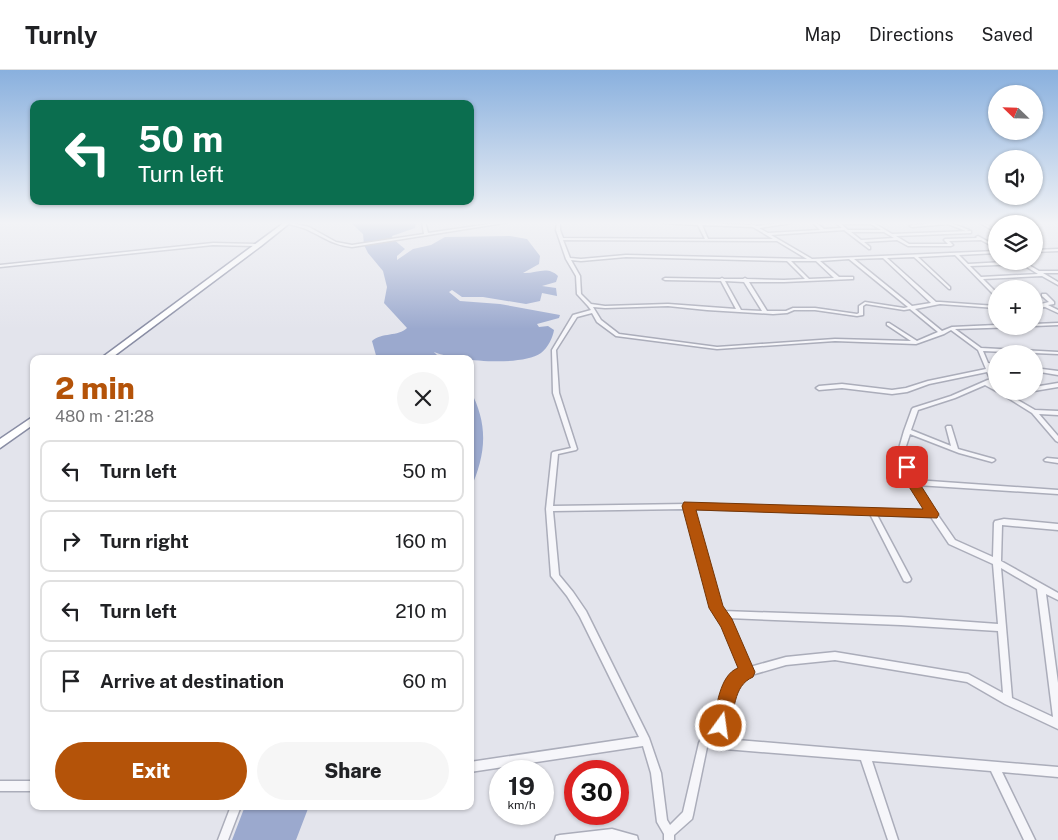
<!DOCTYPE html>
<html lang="en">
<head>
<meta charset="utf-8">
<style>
	body { margin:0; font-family:"Public Sans",sans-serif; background:#f6f6f6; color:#202124; height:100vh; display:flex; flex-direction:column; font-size:19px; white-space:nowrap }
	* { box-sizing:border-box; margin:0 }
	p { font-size:16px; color:#757577 }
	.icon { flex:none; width:28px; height:28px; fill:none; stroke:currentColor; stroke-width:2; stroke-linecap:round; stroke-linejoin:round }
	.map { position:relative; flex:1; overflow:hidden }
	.panel { position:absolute; left:30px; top:285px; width:444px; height:455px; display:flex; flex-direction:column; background:#fff; border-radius:10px; box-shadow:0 1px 4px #0004 }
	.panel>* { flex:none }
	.guide { position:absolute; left:30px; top:30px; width:444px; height:105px; border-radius:10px; box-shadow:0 1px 4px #0004; background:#0b6e4f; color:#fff; overflow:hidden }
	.needle { width:32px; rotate:293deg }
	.fabs { position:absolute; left:988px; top:15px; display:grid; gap:10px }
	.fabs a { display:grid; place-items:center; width:55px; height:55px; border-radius:50%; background:#fff; box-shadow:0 1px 4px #0004; font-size:25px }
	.speed { position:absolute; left:489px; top:690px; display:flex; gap:10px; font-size:25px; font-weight:700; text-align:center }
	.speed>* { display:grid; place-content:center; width:65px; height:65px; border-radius:50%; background:#fff; box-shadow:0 1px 4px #0004; line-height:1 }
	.speed small { font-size:12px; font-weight:400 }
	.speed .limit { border:8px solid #d22; background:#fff; color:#111 }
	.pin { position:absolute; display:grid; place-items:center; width:42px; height:42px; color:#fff; margin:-21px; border-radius:10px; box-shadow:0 2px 8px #0006 }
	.me { position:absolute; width:55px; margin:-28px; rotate:14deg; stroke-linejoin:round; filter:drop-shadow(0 0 4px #0008) }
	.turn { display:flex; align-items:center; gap:18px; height:105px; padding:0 25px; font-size:22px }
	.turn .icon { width:65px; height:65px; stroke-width:2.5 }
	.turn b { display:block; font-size:35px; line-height:42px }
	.round { display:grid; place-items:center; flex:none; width:52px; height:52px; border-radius:26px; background:#f6f6f6 }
	.summary { display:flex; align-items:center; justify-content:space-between; height:85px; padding:0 25px }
	h1 { font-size:30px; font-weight:800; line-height:38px; color:#b45309 }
	.action { display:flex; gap:10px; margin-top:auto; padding:10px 25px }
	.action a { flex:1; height:58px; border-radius:30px; background:#b45309; color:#fff; font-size:20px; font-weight:800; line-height:58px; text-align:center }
	.action a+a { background:#f6f6f6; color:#202124 }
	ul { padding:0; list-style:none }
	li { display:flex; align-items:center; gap:15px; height:62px; margin:0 10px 8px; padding:0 15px; border:2px solid #e0e0e0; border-radius:10px }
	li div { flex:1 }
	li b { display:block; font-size:19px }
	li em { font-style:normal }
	header { display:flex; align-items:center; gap:30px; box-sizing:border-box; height:70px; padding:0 25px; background:#fff; border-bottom:1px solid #e0e0e0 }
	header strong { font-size:24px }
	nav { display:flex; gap:28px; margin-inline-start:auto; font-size:18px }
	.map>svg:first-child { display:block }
	.water { fill:#9ba9ce }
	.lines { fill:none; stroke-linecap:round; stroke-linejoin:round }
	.street-casing { stroke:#abadba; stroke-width:3 }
	.highway-casing { stroke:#898da4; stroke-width:3 }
	.street { fill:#f6f6fa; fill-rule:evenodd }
	.highway { fill:#fff; fill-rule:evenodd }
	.route { fill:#b45309; stroke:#753606 }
</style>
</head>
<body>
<header>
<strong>Turnly</strong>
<nav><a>Map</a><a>Directions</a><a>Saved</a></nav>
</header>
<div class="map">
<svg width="1058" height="770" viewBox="0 0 1058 770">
	<rect width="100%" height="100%" fill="#e3e4ec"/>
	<path class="water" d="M350,152H416L415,158L392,166L393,169L405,179L397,186V190L413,179L431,175L445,167L510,166L527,169L540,186L539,194L523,203C536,204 547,195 558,206L556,212L542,216L556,218L557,226L542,223L540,231L526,234L483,227H462L452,220L449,222L460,231L500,234L560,245L559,248L537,254L539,257L548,256L554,260C553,267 548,278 541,283C520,297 457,291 434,282L441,289H421L416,286L410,289H377L372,271C382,262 398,267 407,258L384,233L387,217L383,201L368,183L364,175L363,164Z
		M470,320C489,355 486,385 470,420Z
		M245,736H309L296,770H232Z"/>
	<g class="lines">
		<g class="street-casing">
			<path id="street" d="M422,152H425L428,163L503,152H510L352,177C333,175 325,168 308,160C302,157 295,156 289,154L291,153L309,157L336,172L352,175L424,164Z
				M557,152H560V160L563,168L705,169L698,155L663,153L662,152H700L701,153L750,155L752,154L756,156L790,152L792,153L759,158L768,163L820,160L812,152H815L824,159L842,158L835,152H872L892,164L970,161H971V163L896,166L909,174H948L944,170L945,169L977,168L976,167L978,166L996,176V178L981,170L949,171L953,175L951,176H908L897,170L864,172L870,177V179H869L844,160L771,165L812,189L996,181V183L959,185L968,194L1022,191L1039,201H1058V203H1043L1058,212V215L1042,206L983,209L996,222V225H994L955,185L918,187L950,217V219H949L914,187L887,188L936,232H940L996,236V238L940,234L915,239L942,261L952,257L996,255V256H1022L1020,257L955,259L981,278L1058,282V284L983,281L988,293L996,294V296H990L996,310L990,313L996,317V321L985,315L955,328L918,340L911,360L951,376L946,357L947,356H951L958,379L994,389L995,390L994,391L992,392L959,383L910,364L904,382L915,410L1058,420V424L917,415L955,470L993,487L994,453L995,451L1004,449L1058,454V460L1002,455L1001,491L1058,523V530L1046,524L1058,613V659L1005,634L967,612L835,590L786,595L741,608L736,616L721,668L725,669L1058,697V707L1002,702L1035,770H1024L991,701L872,691L898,770H888L861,690L725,679L708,674L707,677L693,745L692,749L674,765V770H664V764L657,752L651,703L643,676L470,702V692L639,667L580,547L567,526L551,506L546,439L552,383L553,382L571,378L553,323L552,280L573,245L591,240L588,236L577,224L576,206L566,189L556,160ZM841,154H871L881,160H848ZM702,155L753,157L773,169H708ZM851,162H884L894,168L861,170ZM563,170L777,171L807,189L626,185L581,189L570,188ZM626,187L787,191L805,209L784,210L747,209L745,208L743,209H724L722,208L720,209L665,208L663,209L665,210L721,211L736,239L668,234L605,236L591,234L581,224L580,206L571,190L581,191ZM883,188L931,233L912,236L854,189ZM849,189L908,237L904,238L865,232L859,236V243L857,244L815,238H793L786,241H767L749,212H784L852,209H853V207H839L820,191ZM791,191H816L834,208L809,209ZM1022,194L1038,204L981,207L970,196ZM725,211L744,212L762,241L741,240ZM866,234L904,240L910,239L938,262L917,271L889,253H887V255L911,271L835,269L717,277L619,264L601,250L593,237L605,238L668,236L707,240L773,244L787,243L794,240H815L857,246L863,245V236ZM592,243L597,252L616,266L717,279L835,271L916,274L944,264L951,260L978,280L986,299L928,311L906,318L892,320L842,314L819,316L816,318L819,320L842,318L892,324L907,322L929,314L987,302L990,309L951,326L913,338L912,339L904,361L898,382L909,412L928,441L688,434L553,436L558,384L576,380L577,379L559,323L556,280L577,247ZM685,439L712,538L716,547C727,555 736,586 742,600L735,602L729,611L713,662L702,667L699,673L683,742L670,755L667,750L661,703L649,668L586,541L573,522L559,505L553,441ZM692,439L870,444L904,511L907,512L910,511L911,509L877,445L931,447L949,474L993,494L998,554L901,547L723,541L720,537ZM1001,498L1037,519L1053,647L1012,628ZM728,548L901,555L998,561L1003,623L968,604L835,582L786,587L750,597Z
				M948,152L969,160L966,161L948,154L912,157L910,156L912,155Z
				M978,152H982L996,160V162Z
				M1055,152H1058V153H1056Z
				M213,173L259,174L261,175L259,176L213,175L0,197V195Z
				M1058,179V181L1034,182V180Z
				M1042,224H1046L1054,232V234L1048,235L1058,240V243L1045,237L1034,238V236L1041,235V234L1049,232L1042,226Z
				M1058,253V255L1034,256H1033L1034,254Z
				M1034,298L1058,301V305L1034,301Z
				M1058,313V317L1034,321V317Z
				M997,321H1004L1007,323L1016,321H1028L1011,326L1035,340L1058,341V345L1039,344L1058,366V372L1056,371L1032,343Z
				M1047,388L1058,389V393L1045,391L1044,390Z
				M0,711H34V721H0Z
				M231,736H241L228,770H218Z
				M612,759L637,766L638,770H555L556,766L560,765Z"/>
		</g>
		<g class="highway-casing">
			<path id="highway" d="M285,152H291L261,176L110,289H100Z
				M34,346V354L0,378V369Z"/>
		</g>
		<use href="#street" class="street"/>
		<use href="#highway" class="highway"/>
	</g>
	<linearGradient id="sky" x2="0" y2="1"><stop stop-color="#89b0de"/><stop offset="0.59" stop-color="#f2f3f6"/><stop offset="1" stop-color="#f2f3f6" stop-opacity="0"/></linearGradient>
	<rect width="1058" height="259" fill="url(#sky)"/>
	<path class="route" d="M907,393L911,394L918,411L939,444L937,448L696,440L723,536L732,549L755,602L753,607C732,616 736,642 727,662L721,664L715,662L712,656C717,638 719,605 738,598L721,557L709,538L682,436L684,432L923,439L906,412L901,397Z"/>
</svg>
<div class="fabs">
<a><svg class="needle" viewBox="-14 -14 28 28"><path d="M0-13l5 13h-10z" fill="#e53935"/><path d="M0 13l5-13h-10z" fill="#757577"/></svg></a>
<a><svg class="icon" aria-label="sound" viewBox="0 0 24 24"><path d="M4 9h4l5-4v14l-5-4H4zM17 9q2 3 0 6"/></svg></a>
<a><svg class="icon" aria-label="layers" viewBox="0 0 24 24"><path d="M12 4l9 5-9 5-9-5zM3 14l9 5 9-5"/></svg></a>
<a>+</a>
<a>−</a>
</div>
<div class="speed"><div>19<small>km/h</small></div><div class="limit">30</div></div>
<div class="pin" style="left:907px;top:397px;background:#d93025"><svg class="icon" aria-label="arrive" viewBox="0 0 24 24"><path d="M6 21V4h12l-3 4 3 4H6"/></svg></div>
<svg class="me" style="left:721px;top:656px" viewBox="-20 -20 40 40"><circle r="17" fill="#b45309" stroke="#fff" stroke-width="3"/><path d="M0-11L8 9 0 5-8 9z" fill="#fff"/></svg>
<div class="guide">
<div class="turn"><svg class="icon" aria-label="left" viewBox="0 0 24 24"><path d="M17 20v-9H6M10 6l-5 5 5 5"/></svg><div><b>50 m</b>Turn left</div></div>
</div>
<section class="panel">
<div class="summary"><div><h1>2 min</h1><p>480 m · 21:28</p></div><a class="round"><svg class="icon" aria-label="close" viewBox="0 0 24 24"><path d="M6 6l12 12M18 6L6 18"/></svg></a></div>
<ul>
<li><svg class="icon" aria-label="left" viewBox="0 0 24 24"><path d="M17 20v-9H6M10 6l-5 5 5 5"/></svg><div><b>Turn left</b></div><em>50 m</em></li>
<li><svg class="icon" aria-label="right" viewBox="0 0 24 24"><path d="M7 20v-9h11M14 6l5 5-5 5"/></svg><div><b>Turn right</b></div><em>160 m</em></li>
<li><svg class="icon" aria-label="left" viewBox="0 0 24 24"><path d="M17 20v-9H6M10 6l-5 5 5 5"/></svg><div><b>Turn left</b></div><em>210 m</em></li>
<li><svg class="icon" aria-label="arrive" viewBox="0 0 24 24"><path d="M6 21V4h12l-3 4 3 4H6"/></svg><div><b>Arrive at destination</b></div><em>60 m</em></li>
</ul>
<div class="action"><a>Exit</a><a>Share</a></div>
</section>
</div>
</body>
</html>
